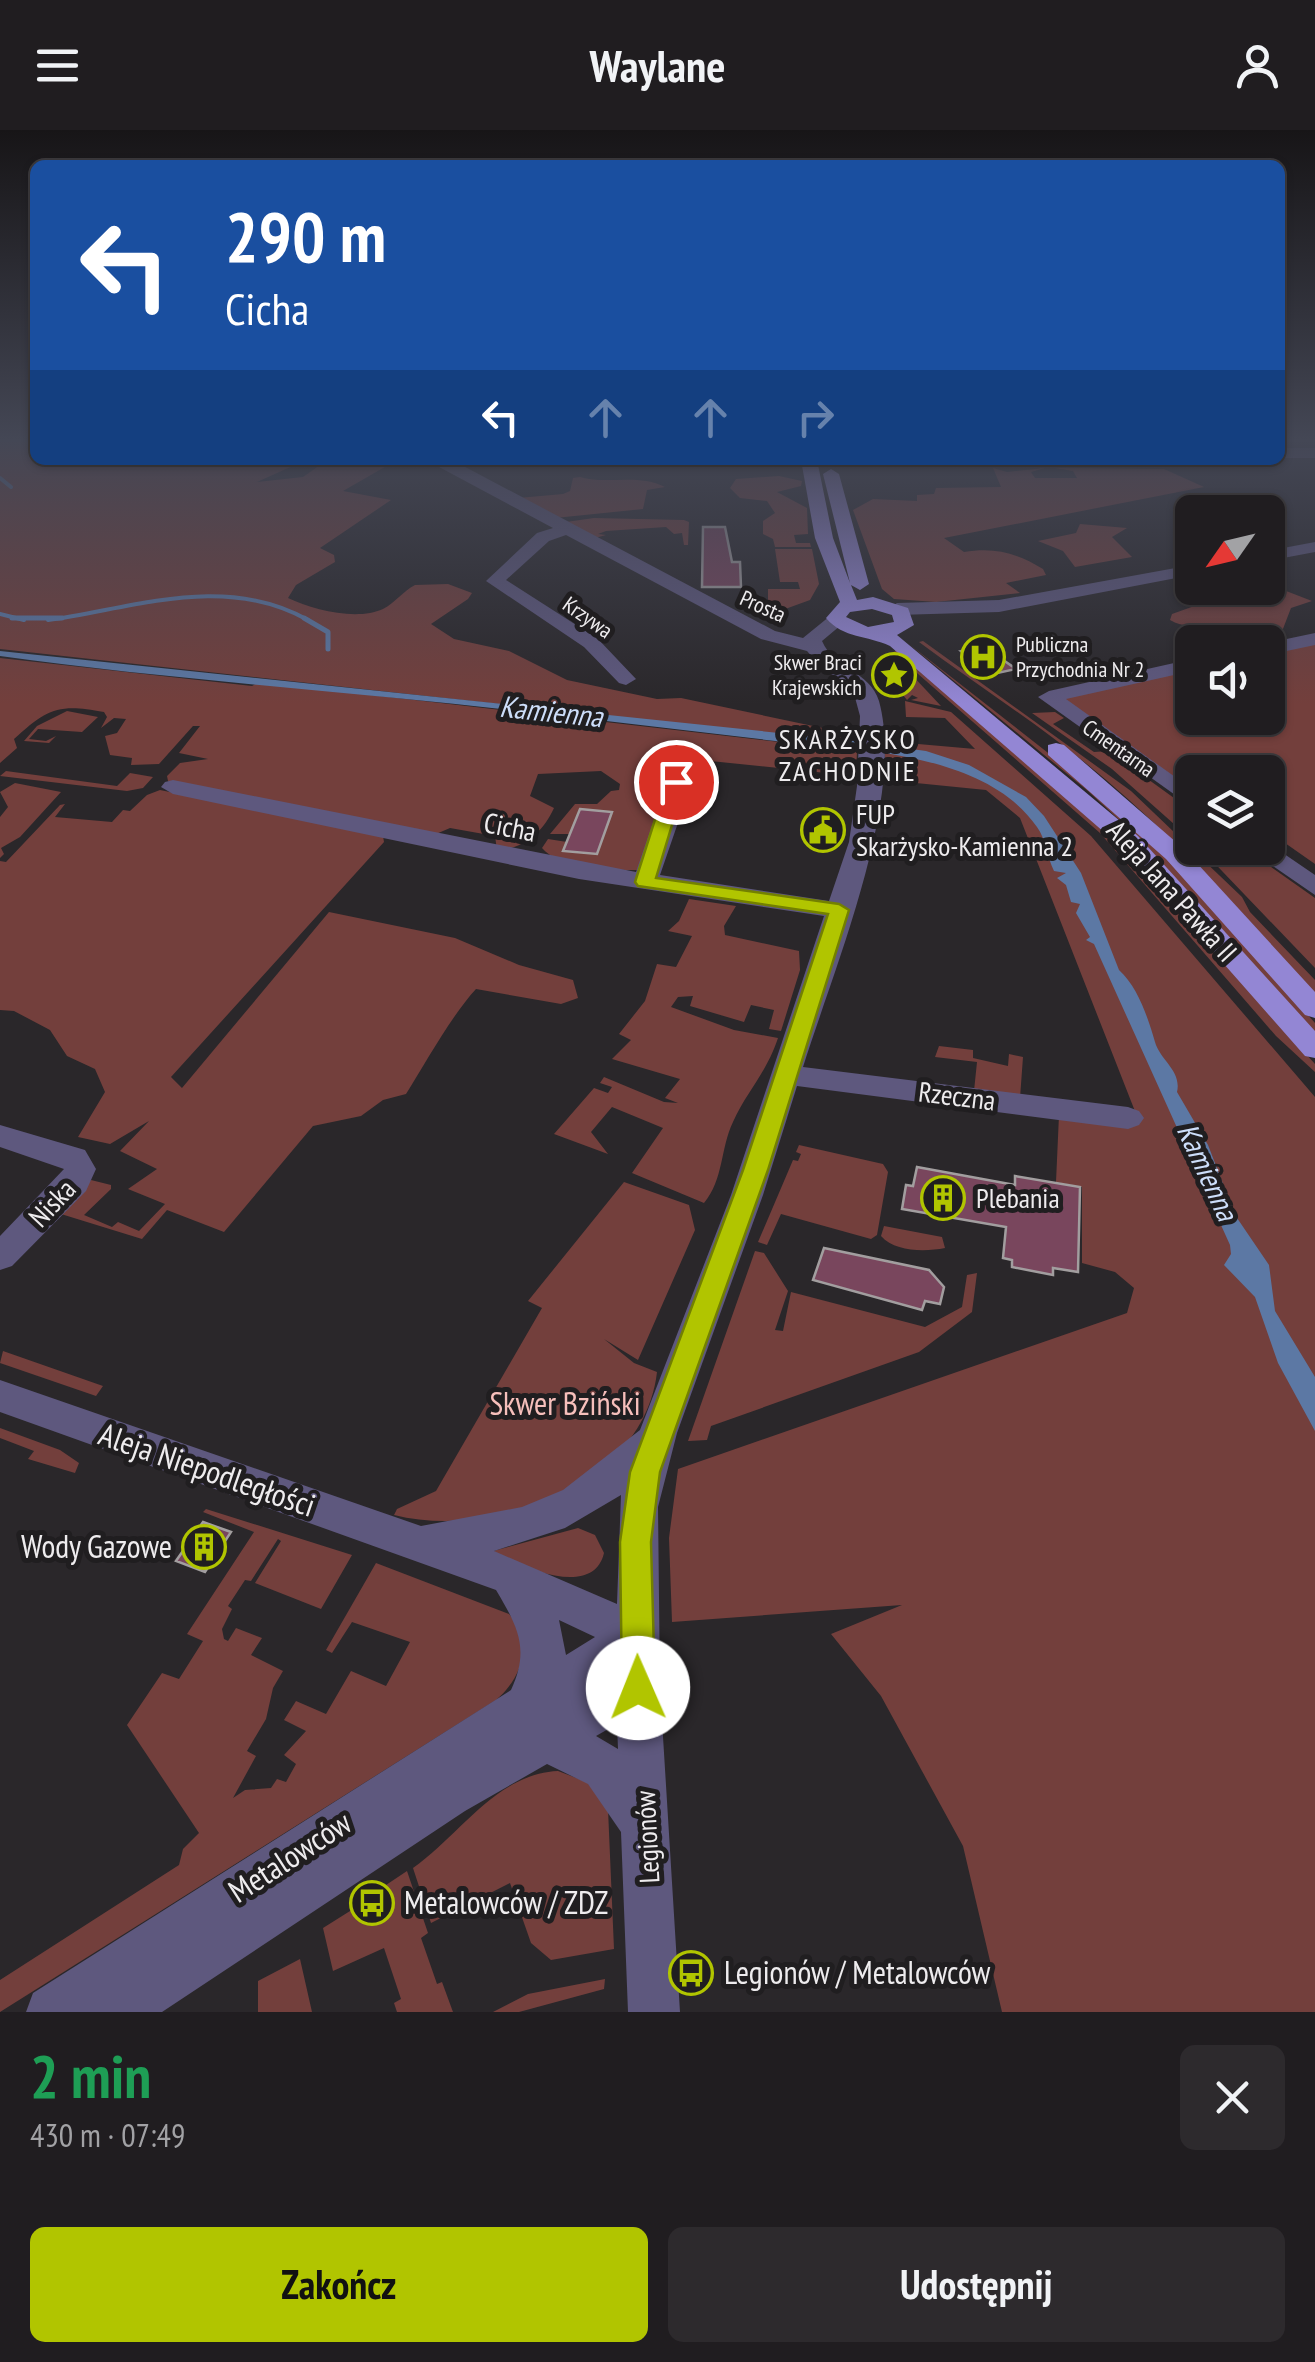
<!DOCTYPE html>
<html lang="pl">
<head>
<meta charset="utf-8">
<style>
	body { margin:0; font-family:"PT Sans Narrow",sans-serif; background:#2d2a2d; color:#f1f3f6; height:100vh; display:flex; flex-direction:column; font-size:38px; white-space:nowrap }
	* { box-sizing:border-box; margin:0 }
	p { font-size:32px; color:#a2a2a5 }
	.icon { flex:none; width:55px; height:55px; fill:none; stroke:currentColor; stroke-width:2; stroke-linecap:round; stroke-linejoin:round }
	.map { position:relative; height:1882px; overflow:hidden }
	.side { display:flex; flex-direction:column; background:#201d20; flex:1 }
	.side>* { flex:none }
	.top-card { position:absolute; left:30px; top:30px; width:1255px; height:305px; border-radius:15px; box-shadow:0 2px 8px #0004,0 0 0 2px #3d3b3e; background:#1a4fa0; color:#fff; overflow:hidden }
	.needle { width:65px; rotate:236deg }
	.tools { position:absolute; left:1175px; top:365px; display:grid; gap:20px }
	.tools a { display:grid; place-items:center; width:110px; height:110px; border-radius:15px; background:#201d20; box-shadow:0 2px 8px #0004,0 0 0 2px #3d3b3e; font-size:50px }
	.pin { position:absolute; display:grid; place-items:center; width:85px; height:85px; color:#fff; margin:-42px; border:5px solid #fff; border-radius:50%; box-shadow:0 2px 10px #0007 }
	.me { position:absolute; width:110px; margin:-55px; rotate:359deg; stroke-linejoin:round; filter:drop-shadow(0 0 8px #0008) }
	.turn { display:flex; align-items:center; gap:35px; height:210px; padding:0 30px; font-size:45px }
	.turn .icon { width:130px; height:130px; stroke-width:2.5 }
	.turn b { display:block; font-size:70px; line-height:85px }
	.lanes { display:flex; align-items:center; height:95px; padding:0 30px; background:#0003; justify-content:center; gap:50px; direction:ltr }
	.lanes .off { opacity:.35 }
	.round { display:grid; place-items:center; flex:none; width:105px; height:105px; border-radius:15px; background:#2d2a2d }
	.headline { display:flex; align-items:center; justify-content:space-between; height:170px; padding:0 30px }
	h1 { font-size:60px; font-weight:800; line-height:75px; color:#1e9e55 }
	.action { display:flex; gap:20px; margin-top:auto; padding:20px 30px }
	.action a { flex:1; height:115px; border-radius:15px; background:#b1c500; color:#111; font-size:40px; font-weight:800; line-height:115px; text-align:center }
	.action a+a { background:#2d2a2d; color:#f1f3f6 }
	header { display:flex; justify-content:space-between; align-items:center; height:130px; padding:0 30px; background:#201d20; font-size:45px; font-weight:800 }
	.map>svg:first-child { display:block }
	.green { fill:#733f3c }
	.water { fill:#5c78a4 }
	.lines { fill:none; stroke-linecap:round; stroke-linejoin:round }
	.stream-far1 { stroke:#5c78a4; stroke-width:4 }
	.stream { stroke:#5c78a4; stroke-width:5 }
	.building { fill:#79465d; stroke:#a29e9f; stroke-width:2.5 }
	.minor { fill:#5e587e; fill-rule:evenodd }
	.major { fill:#9386d4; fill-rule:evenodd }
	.route { fill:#b1c500; stroke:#738000; stroke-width:2.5 }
	.labels { text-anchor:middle; stroke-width:10; stroke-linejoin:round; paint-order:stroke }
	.far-street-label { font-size:22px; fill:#eeecee; stroke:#201e20 }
	.far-poi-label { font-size:22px; fill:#eeecee; stroke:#201e20; text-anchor:start }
	.far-quarter-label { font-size:28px; letter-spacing:2.5px; fill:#eeecee; stroke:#201e20 }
	.poi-label { font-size:28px; fill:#eeecee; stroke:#201e20; text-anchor:start }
	.street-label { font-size:28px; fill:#eeecee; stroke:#201e20 }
	.water-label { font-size:30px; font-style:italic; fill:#cddefa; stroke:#201e20 }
	.near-park-label { font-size:32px; fill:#f6bfbb; stroke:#201e20 }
	.near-street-label { font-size:32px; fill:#eeecee; stroke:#201e20 }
	.near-poi-label { font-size:32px; fill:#eeecee; stroke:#201e20; text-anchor:start }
</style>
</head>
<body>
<header><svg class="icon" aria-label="menu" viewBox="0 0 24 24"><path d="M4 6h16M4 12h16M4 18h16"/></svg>Waylane<svg class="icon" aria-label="person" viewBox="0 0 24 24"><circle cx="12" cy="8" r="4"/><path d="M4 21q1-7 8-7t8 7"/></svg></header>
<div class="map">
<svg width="1315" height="1882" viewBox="0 0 1315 1882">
	<rect width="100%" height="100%" fill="#2a272a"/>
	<path class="green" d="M0,311H35V330H306L257,352L303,347L323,333L321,330H397L343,361L391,370L320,418L334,425L335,432L296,455L288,468C313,480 357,491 383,479C395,473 403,461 415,455L448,454L472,463L468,469L431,494L454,509L509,521L567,550L657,569L681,568L851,604L847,609H816L0,519Z
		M993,338L1007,342L1045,338L1031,342L1035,348H1077L1073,341L1055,338L1164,339L1204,357L944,408L964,422C995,417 1016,423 1043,439L1046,445L1006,453L1020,463L936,472L894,469L882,459L853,380L873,369L917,371V365L934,364L936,358L1001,357Z
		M779,346L802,351L801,356L777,362L807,378L808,404L794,405L796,413H810L811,417H775L773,409L763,404V391L775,383L767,371L740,368L730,358L736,349Z
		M580,347C606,355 638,343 665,357L647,360L643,379L555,388L518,368L563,364L570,361L573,348Z
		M594,388L684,390L689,392L688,415H684L682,403L674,404L666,397L606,401L598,404L606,405L595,408L566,392Z
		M1080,394L1127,398L1112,407L1132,427L1075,437L1063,421L1038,411L1076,403Z
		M775,419H812L819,454L810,470L777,482L768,472V459H800L798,452H780Z
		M1268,454L1312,471L1291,478L1281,504C1255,505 1234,493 1209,493C1193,493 1186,499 1170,490L1172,484L1200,474L1194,459Z
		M923,511L1131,661L1242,767L1250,782L1315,850V864C1248,789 1182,714 1105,649C1046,599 981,558 919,512Z
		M1315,511V734L1268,701V642H1192V662L1057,568L1192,538V588H1268V522Z
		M909,514L1075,644L1166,726L1315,893V905L1145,714L1088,661Z
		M896,518L1094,689L1315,934V942L1276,906L1100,703L894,523Z
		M0,528L252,556L259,552L857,621L856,646L691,629L683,648L656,645L654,670L659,686L637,740C612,740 558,738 542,718L548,709L567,712L564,721L597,724L612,682L580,679L570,704H550L575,674H597L611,661L619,660L620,654L601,641L538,644L530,666L554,678C543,702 524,719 497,720L495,706L450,698L429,707L168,651L167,646L180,633L208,629L179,623L200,596H193L159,634L131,635L132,628L110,625L105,606L117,603L126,589L114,588L101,598L107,587L104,582C58,573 47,579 14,609L17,618L0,633Z
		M891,535L911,544L941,576L911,570L918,568L912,565L907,570L903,565L895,567L886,553Z
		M905,571L951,582L1091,706L1315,967V1882H1002L963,1716L881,1566L831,1504L902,1475L672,1492L669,1408L678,1339L1127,1183L1134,1158L1115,1142L1082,1133V1057L1056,1052L1059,985L1140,994L1020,688L986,660L886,650L884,611L975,619L945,588L906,587Z
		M67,581L98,587L82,602L38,599L29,609L46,611L56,606L49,613L24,611L37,596Z
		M1055,582L1064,588L1053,594L1094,622L1109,621L1192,681V710L1112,639L1032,583Z
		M6,641L117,656L130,643L153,647L143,658L127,661L0,646Z
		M15,653L61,662L20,707L1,718L4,724L0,728V687L8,677L0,662Z
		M160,660L383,706L384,712L171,947L182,958L329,782L455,808L519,835L573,850L578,868L561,874L476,859C452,885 426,932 406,964L383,970L361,986L313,996L224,1102L167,1080L142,1109L61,1084L91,1050L111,1055V1059L84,1085L112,1097L118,1092L139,1101L165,1074L128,1059L157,1039L120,1021L149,991L110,1014L78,1007L105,962L95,939L67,926L50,900L14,881L0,880V731L6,732L60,675L65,674L55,687L112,692L123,680L130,681L147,665Z
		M1200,718H1244L1315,768V838Z
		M689,769L736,776L724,796L725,805L799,821L800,840L781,901L769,899L774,880L751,875L744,892L690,876L693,866L678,867L671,877L734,900L778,908C766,944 747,961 733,992C720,1019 724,1049 704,1073L632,1043L663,998L612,977L591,1002L608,1024L554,1004L594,958L608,963L612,957L600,953L604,947L664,972L678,973L665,968L680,949L612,929L631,910L619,904L645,871L657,834L676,837L692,806L668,801L679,791Z
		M939,916L973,920V928L1008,936L1009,924L1023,927L1020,968L974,961L977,932L935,927Z
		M799,1015L883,1034L888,1042L877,1105L871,1109L781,1084L767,1115L758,1112L793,1030L798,1031L801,1024L796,1022Z
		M624,1052L689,1075L695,1100L638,1230L604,1209L634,1233L657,1242C644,1356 494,1410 394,1385L397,1379L436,1361L542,1178L528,1171Z
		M884,1096L942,1107L945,1118C925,1122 895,1122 881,1106Z
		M755,1121L764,1123L788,1161L775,1200L783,1201L791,1162L925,1197L962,1177L967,1145L977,1143L972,1182L919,1222L711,1296L707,1310L688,1311Z
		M3,1221L103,1256L96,1266L0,1233Z
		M0,1298L60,1320L79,1333L75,1343L28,1329L34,1321L0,1308Z
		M206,1379L352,1425L321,1479L255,1453L281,1411L278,1409L251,1451L245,1450L228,1476L232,1479L222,1499L224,1509L228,1511L236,1498L262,1508L251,1525L283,1541L273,1558L266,1589L247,1621L256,1626L233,1668L245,1660L271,1658L277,1649L286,1652L296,1634L284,1625L306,1601L284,1590L296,1571L326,1584L351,1541L386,1556L410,1512L352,1492L332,1523L326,1520L376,1433L509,1484C535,1511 522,1548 496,1570L0,1882V1850L179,1735L183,1719L199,1703L127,1595L162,1543L179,1549L203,1511L187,1504L254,1402L203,1382Z
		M578,1398L595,1405L604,1423C593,1470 519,1436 493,1421Z
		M558,1641L587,1652L608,1679L614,1819L551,1830L531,1813L510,1753L431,1793L413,1738C460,1705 496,1644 558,1641Z
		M407,1741L428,1803L421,1808L437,1854L442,1852L453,1882H397L394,1873L401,1869L384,1818L333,1841L323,1798L358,1776L362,1785L391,1766L386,1755Z
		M300,1829L312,1882H258V1851Z
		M605,1849L604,1859L519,1882H493L528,1864Z"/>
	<path class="water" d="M0,521L846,610L926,621L969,635L1026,667L1044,686L1081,743L1119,840C1138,857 1148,888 1155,912C1160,930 1182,941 1177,962L1208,1015L1235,1085L1269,1135L1275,1181L1315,1247V1301L1278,1233L1255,1167L1224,1135L1231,1124L1230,1115L1094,814L1086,810L1090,807L1076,783L1080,774L1071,772L1066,755L1057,748L1066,743L1054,741C1047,727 1046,709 1037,697C1003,648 939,632 885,623C722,606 560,584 396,568C262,555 130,544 0,526Z"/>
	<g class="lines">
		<path class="stream-far1" d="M0,348L11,357
			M0,484L24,490
			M48,490C135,478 224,443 308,490"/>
		<path class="stream" d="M12,488H62
			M304,488L328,502V519"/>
	</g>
	<path class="building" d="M703,397H725L732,432H740L741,457H702Z
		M983,516L1016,539L993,544L961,521Z
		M580,679L612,682L597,724L563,721Z
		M917,1037L1015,1055V1046L1080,1057L1078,1142L1053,1138V1145L1012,1137V1130L1003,1128L1006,1097L902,1079L906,1055L913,1056Z
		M824,1118L929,1140L944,1157L940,1174L925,1171L922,1180L813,1150Z
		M203,1392L231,1402L205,1442L176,1431Z"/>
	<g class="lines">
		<path class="minor" d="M1280,318H1315V328H1280Z
			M426,330L454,331L775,501L803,508L830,486L847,490L822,511C834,539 870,541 879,571C906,669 833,841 803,937L1128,977L1139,981L1144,988L1139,995L1128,999L797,956L763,1065L677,1303L658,1377L660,1558L680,1882H628L621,1702L588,1654L547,1634L465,1681L162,1882H26L33,1863L511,1560C530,1519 518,1497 496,1460L0,1282V1250L421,1396L522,1377L563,1360L640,1300L731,1065L824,786L579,749L173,664L161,657L165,652L173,650L636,742L659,675L650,669L645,656L671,644L691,655L660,745L829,771L849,712L857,656L860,586L853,560L820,536L807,521L761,509L566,405L549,411L506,450L598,509L636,549L626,555L619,553L584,517L486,451L537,403L553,398ZM621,1365L617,1474L494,1421L565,1398ZM559,1490L595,1507L566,1525ZM617,1594L618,1619L596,1606Z
			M1315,412V422L1268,431V421Z
			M1192,435V445L999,482L897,485L888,479L897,473L999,470Z
			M1315,503V515L1268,525V513Z
			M1192,529V541L1066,569L1192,659V677L1038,567L1049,561Z
			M1268,713L1315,745V765L1247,718H1268Z
			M0,995L85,1020L96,1039L86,1061L12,1136L0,1140V1106L64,1039L0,1017Z"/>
		<path class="major" d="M801,330H817L833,408L850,453L823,344L831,339L839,344L869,454L860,460L851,455L857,470L873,467L908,478L914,495L897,505L1138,706L1315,901V928L1305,926L1120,716L890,516C867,505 844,509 826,488L840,472L815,408ZM872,479L892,485L894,492L868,497L846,487L850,482Z
			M1056,613L1064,615L1184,719L1315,862V888L1305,885L1166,729L1048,625V615Z"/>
	</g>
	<linearGradient id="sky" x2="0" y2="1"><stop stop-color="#171517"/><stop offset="0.54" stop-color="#444755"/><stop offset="1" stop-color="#444755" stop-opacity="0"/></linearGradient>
	<rect width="1315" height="574" fill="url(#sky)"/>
	<path class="route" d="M676,647L685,652L656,748L839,774L849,780L768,1040L660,1342L651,1412L655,1558L650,1569L638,1574L627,1569L622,1558L620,1412L630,1342L743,1040L828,784L638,756L635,752L667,652Z"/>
	<defs>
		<g id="hospital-ring" transform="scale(2.25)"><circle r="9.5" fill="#201e20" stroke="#b1c500" stroke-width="1.5"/><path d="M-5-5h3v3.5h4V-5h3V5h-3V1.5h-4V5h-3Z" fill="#b1c500"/></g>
		<g id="sight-ring" transform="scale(2.25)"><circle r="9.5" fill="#201e20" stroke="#b1c500" stroke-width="1.5"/><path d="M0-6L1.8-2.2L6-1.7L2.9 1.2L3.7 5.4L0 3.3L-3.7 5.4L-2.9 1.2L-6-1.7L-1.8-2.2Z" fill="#b1c500"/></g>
		<g id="civic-ring" transform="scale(2.25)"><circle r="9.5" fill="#201e20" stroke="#b1c500" stroke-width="1.5"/><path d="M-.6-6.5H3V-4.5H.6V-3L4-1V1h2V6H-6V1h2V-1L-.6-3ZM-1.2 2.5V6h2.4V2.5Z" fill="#b1c500"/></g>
		<g id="building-ring" transform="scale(2.25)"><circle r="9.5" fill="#201e20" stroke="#b1c500" stroke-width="1.5"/><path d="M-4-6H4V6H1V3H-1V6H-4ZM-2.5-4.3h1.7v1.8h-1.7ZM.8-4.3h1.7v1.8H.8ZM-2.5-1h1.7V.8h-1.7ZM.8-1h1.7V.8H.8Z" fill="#b1c500"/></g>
		<g id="bus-ring" transform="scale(2.25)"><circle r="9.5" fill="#201e20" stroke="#b1c500" stroke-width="1.5"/><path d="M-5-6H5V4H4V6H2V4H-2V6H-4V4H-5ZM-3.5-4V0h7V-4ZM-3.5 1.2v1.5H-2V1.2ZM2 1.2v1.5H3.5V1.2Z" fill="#b1c500"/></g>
	</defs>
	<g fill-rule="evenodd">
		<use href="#hospital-ring" x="983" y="527"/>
		<use href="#sight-ring" x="894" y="545"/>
		<use href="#civic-ring" x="823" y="700"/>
		<use href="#building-ring" x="943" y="1068"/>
		<use href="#building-ring" x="204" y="1417"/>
		<use href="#bus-ring" x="372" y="1773"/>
		<use href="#bus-ring" x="691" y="1843"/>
	</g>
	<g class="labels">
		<g class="far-street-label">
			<text transform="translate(763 476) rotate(24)" y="8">Prosta</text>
			<text transform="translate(588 487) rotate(35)" y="8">Krzywa</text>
			<text transform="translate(1119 618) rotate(35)" y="8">Cmentarna</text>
		</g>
		<g class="far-poi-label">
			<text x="1016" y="522">Publiczna<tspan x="1016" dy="25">Przychodnia Nr 2</tspan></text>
			<text x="862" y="540" text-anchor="end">Skwer Braci<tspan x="862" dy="25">Krajewskich</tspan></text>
		</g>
		<g class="far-quarter-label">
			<text x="848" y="619">SKARŻYSKO<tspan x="848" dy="32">ZACHODNIE</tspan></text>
		</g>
		<g class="poi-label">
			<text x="856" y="694">FUP<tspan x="856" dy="32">Skarżysko-Kamienna 2</tspan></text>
			<text x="976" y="1078">Plebania</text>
		</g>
		<g class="street-label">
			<text transform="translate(510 697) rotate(11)" y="10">Cicha</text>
			<text transform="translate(1172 761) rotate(48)" y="10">Aleja Jana Pawła II</text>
			<text transform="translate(957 966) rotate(7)" y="10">Rzeczna</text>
			<text transform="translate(52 1073) rotate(-47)" y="10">Niska</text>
			<text transform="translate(647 1707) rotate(-93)" y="10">Legionów</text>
		</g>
		<g class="water-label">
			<text transform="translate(551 582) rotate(6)" y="10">Kamienna</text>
			<text transform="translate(1207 1042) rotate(65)" y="10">Kamienna</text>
		</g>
		<g class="near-park-label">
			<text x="565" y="1285">Skwer Bziński</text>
		</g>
		<g class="near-street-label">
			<text transform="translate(207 1340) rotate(19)" y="11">Aleja Niepodległości</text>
			<text transform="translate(290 1727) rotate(-33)" y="11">Metalowców</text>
		</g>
		<g class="near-poi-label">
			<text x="172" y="1428" text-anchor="end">Wody Gazowe</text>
			<text x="404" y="1784">Metalowców / ZDZ</text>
			<text x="724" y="1854">Legionów / Metalowców</text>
		</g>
	</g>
</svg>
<div class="tools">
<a><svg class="needle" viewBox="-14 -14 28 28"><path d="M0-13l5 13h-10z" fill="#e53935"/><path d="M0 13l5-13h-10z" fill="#a2a2a5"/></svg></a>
<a><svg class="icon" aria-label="sound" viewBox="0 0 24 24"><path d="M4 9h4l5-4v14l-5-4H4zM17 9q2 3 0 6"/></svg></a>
<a><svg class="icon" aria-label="layers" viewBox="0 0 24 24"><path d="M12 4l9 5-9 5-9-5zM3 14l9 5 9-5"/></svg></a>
</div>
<div class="pin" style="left:676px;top:652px;background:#d93025"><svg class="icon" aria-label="arrive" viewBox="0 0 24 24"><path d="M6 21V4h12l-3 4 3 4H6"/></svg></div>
<svg class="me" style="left:638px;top:1558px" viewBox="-20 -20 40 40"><circle r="19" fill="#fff"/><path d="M0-13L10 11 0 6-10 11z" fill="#b1c500"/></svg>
<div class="top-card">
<div class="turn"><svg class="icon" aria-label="left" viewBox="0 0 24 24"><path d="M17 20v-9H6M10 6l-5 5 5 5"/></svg><div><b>290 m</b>Cicha</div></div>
<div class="lanes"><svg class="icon" aria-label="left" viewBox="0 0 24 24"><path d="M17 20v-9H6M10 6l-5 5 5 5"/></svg><svg class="icon off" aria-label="ahead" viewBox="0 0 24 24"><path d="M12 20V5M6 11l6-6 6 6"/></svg><svg class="icon off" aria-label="ahead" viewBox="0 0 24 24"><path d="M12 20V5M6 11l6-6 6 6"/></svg><svg class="icon off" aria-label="right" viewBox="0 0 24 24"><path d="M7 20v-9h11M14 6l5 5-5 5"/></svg></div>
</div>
</div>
<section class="side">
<div class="headline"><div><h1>2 min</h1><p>430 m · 07:49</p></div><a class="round"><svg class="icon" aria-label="close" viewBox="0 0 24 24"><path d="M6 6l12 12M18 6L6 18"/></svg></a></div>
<div class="action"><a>Zakończ</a><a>Udostępnij</a></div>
</section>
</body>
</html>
